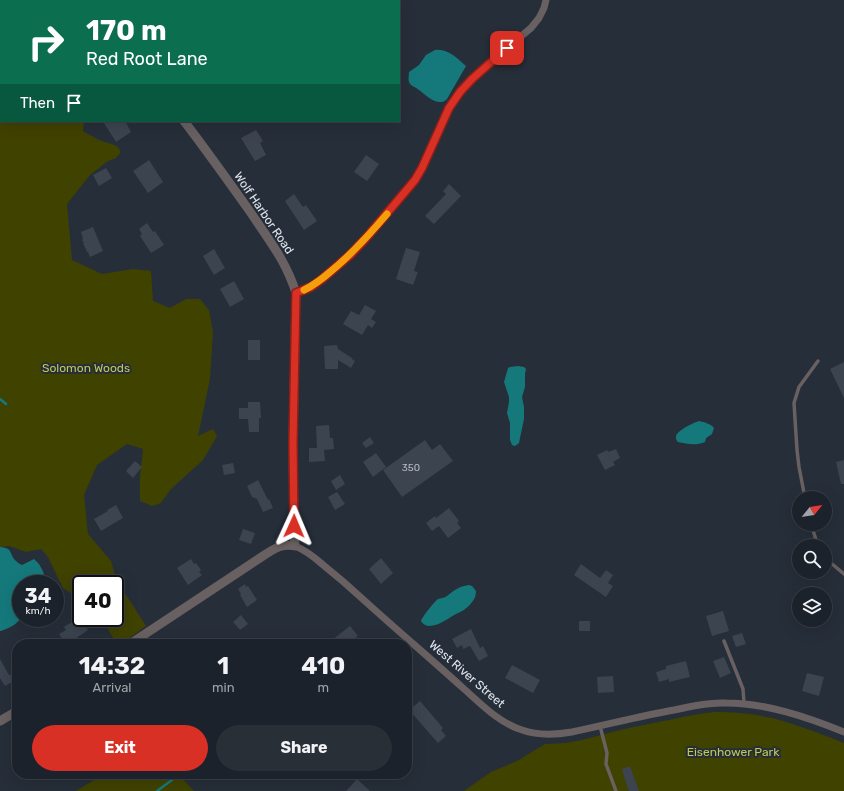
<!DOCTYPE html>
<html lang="en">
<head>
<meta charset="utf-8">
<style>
	body { margin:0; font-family:Rubik,sans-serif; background:#292f37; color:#f1f3f6; height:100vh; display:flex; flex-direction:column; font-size:15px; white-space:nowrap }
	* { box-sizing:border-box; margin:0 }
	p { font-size:13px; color:#a0a4a9 }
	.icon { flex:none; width:22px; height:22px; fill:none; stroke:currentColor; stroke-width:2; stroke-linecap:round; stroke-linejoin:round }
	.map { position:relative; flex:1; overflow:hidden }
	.details { position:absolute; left:12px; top:639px; width:400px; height:140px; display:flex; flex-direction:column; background:#1c222b; border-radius:16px; box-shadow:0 4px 16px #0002,0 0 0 1px #3a3f47 }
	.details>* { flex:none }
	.hud { position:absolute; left:0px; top:0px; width:400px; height:122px; box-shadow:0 4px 16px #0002,0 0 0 1px #3a3f47; background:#0b6e4f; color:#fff; overflow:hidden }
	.needle { width:26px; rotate:60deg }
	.buttons { position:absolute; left:792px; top:491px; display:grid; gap:8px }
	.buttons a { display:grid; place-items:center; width:40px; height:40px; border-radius:50%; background:#1c222b; box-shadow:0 4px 16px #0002,0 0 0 1px #3a3f47; font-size:20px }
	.speed { position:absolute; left:12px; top:575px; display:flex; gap:8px; font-size:20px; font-weight:700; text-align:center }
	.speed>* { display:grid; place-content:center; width:52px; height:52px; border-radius:50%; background:#1c222b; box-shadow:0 4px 16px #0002,0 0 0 1px #3a3f47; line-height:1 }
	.speed small { font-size:10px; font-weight:400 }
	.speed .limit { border:2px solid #111; border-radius:6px; background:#fff; color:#111 }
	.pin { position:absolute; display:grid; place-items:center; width:34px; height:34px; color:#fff; margin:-17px; border-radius:8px; box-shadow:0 2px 6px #0006 }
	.me { position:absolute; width:44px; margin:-22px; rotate:1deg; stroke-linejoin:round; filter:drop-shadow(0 0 3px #0008) }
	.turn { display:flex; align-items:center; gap:14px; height:84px; padding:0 20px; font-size:18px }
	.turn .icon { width:52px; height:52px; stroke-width:2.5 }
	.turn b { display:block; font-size:28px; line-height:34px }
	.then { display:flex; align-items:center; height:38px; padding:0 20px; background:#0003; gap:8px; font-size:15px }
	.eta { display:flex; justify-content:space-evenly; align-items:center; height:68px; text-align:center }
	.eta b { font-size:24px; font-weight:700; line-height:28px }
	.primary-button { display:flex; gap:8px; margin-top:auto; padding:8px 20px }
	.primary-button a { flex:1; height:46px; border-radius:24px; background:#d93025; color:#fff; font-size:16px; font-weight:700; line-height:46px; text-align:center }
	.primary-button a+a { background:#292f37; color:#f1f3f6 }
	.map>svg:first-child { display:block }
	.green { fill:#404200 }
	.water { fill:#15797c }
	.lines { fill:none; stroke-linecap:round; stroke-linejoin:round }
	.stream { stroke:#15797c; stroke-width:2.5 }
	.building { fill:#3c4450 }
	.service { stroke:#686061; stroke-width:3.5 }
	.minor { stroke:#686061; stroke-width:7 }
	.tertiary { stroke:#686061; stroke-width:9 }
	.route-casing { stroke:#8d1f18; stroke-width:10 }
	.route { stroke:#d93025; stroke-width:7 }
	.slow { stroke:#f59e0b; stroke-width:7 }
	.labels { text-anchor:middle; stroke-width:4; stroke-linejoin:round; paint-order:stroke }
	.number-label { font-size:10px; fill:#b6bdc5 }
	.street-label { font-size:12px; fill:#dfe5ec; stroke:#262e39 }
	.park-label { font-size:12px; fill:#c1c858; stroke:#262e39 }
</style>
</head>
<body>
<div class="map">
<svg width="844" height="791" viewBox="0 0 844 791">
	<rect width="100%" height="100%" fill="#262e39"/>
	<path class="green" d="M1,72V121H84L83,131L99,140L117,146L121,152L116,158L108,161L90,175L67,204L72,260L102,274L133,269L151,271L153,301L170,308L186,299H200L209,310L213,332L210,379L198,436L213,429L217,436L203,460L171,489L161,503L152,506L140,501V477L143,449L127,444L97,465L84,495L88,534L111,561L116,579L146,626L121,644C110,639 109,627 101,618H115V584H81V600L63,588L56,574L48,557L41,549L26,552L9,546L0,547V73Z
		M714,712C723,712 732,712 741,713C777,716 811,730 844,743V791H464L491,772L517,761L545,744L565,743L582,740L624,729L693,715Z
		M104,774H178L194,791H76Z"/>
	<path class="water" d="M435,50C448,48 458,59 466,66L447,99C438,108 426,95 419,90C416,87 410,86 409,82C408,79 409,75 409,72L419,65L426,55Z
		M518,366L524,367L526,369L525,374V387L522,397L524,407V419L520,438L519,443L515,446L512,445L510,440V423L507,413L509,402V397L504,382L508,368L510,367Z
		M699,421C704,422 711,424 714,428L712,434L706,438L705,442C696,446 687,444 678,442C676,440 676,439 676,436C678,430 693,423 699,421Z
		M0,547C14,548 9,555 16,561C18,563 20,564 22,565L34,559C40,564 43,570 45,578L43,581L40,582L39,584H21V618C16,625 9,628 1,631H0Z
		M469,585L472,586L476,591C476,595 475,599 472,602C468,608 461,612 454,615C446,620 428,633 421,621C422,617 435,601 438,599C441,598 444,598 447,596C456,589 458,587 469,585Z"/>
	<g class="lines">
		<path class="stream" d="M0,399L6,404
			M157,791L180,774"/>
	</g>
	<path class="building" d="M108,121H125L131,132L116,142L104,123Z
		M256,130L263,141L260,143L266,155L255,161L241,138Z
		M366,155L379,164L367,181L354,172Z
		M149,160L163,182L148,193L133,171Z
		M106,168L112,178L99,186L93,175Z
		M449,184L461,196L434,224L425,216L446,194L443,191Z
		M294,194L303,207L306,205L317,221L304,230L285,201Z
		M147,223L153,232L155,231L164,245L151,253L140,236L142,234L139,229Z
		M93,227L103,251L90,257L88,252H87L83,243H84L82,240L83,238L81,232Z
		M406,248L420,252L414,271L418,272L413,285L396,279Z
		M214,249L225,268L214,275L203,256Z
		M234,281L244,299L230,307L220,289Z
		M365,305L376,311L371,319L376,322L372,328L368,325L362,335L343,324L351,311L359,315Z
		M248,340H260V360H248Z
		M337,345L338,349L352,358V359L355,361L351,368L338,360V369H325L324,346Z
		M844,362V398L830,369Z
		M248,402H260L261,418H259V432H249L248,419H239V408H248Z
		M329,425L330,438H333L334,449L324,450L325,461L309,462V448H317L316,426Z
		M370,437L374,443L366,448L362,443Z
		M425,440L432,450L440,444L453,461L402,497L383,470Z
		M616,449L620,458L613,462L615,465L605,470L597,455L607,450L608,452Z
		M376,453L386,467L373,477L363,462Z
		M844,460V484H841L836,462Z
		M135,461L142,467L133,478L126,471Z
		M233,463L235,473L224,475L222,465Z
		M340,475L345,484L336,490L331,481Z
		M258,480L268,500L269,499L273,508L263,512L257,499L252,497L247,486Z
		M337,492L345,504L335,510L328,497Z
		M116,505L123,518L101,531L94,519L108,511L107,510Z
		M449,508L459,521L457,523L461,528L448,538L439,526L432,531L426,523L435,516L436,518Z
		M243,529L255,533L251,544L239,540Z
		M381,558L393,573L381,584L369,569Z
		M191,559L194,564L196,563L201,570L199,572L202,575L188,585L177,568Z
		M581,564L600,578L606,570L613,575L608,583L613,586L606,597L574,575Z
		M245,584L246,587L248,586L257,600L247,607L240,595L241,594L238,589Z
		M723,611L729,631L712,636L706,616Z
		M241,615L248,624L240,630L233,622Z
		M80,617L88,630L72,641L71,639L65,643L59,634L66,630L64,627Z
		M579,621H590V631H579Z
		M350,626L358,636L347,644H327Z
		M471,629L480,648L483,646L488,656L479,661L470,646L463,649L462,645L457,648L452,639Z
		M742,633L746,644L736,647L732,636Z
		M724,657L731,673L720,678L713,661Z
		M0,659L9,675L10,674L14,681L5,686L0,678Z
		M686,661L690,677L669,682V679L659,682L656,672L666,669V666Z
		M512,665L540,680L533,693L505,678Z
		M807,673L824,677L819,696L802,691Z
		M613,676L614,692L598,693L597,677Z
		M420,701L443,728L441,730L446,736L438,743L409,710Z
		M630,766L635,780L639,791H629L626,783L622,769Z
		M357,779L370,791H346Z"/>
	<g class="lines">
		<path class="service" d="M0,63H1
			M805,498L799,467L797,450L794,403L799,387L818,361
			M811,524L818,546
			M825,558L844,574
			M724,641L743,689L744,703
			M600,726L607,753L606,764L616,791"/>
		<path class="minor" d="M296,293L311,287L322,279L350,255L366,238L415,180L422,168L449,108L460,92L471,79L483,68L531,28L539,18L544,8L546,0
			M295,546C305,550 314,557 322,564C337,576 352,589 366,602C398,631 431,659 463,688C481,704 499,723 522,730C539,736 555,735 572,732C606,725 640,716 674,710C691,706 709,702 726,703C766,703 807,717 844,732"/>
		<path class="tertiary" d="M108,0L109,1
			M130,644L266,554C276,548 283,543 295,546L294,531L293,443L296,293C286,261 269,240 251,213C229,182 207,151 184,121
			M0,721L17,711"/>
	</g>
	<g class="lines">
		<g class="route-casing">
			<path id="route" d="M294,526L293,443L296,293L311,287L322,279L350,255L366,238L415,180L422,168L449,108L460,92L472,79L507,48"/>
		</g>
		<use href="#route" class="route"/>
		<path class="slow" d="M304,290C314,285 322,279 330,272C351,255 369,235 387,214"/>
	</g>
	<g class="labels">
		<g class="number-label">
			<text x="411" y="471">350</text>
		</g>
		<g class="street-label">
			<text transform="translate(264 213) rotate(56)" y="4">Wolf Harbor Road</text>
			<text transform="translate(467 674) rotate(41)" y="4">West River Street</text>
		</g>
		<g class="park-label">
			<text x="86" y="372">Solomon Woods</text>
			<text x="733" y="756">Eisenhower Park</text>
		</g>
	</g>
</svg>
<div class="buttons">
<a><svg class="needle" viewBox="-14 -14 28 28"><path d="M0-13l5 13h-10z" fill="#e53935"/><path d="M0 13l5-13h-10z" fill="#a0a4a9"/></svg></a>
<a><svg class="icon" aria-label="search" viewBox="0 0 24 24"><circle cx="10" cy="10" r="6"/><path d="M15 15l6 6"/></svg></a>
<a><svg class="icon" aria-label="layers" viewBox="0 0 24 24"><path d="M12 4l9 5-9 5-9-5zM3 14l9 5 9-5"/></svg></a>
</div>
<div class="speed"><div>34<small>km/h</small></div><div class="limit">40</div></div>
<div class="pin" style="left:507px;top:48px;background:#d93025"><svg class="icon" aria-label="arrive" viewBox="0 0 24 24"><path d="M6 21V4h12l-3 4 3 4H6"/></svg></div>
<svg class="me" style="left:294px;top:526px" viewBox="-20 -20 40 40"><path d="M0-17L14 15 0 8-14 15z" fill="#d93025" stroke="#fff" stroke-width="4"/></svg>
<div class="hud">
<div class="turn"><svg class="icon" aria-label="right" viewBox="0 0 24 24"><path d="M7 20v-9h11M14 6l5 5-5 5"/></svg><div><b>170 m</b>Red Root Lane</div></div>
<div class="then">Then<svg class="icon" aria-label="arrive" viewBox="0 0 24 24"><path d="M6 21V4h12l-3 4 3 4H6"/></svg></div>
</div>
<section class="details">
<div class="eta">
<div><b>14:32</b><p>Arrival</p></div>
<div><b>1</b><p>min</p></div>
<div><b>410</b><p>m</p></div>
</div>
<div class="primary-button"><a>Exit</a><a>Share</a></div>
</section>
</div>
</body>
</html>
